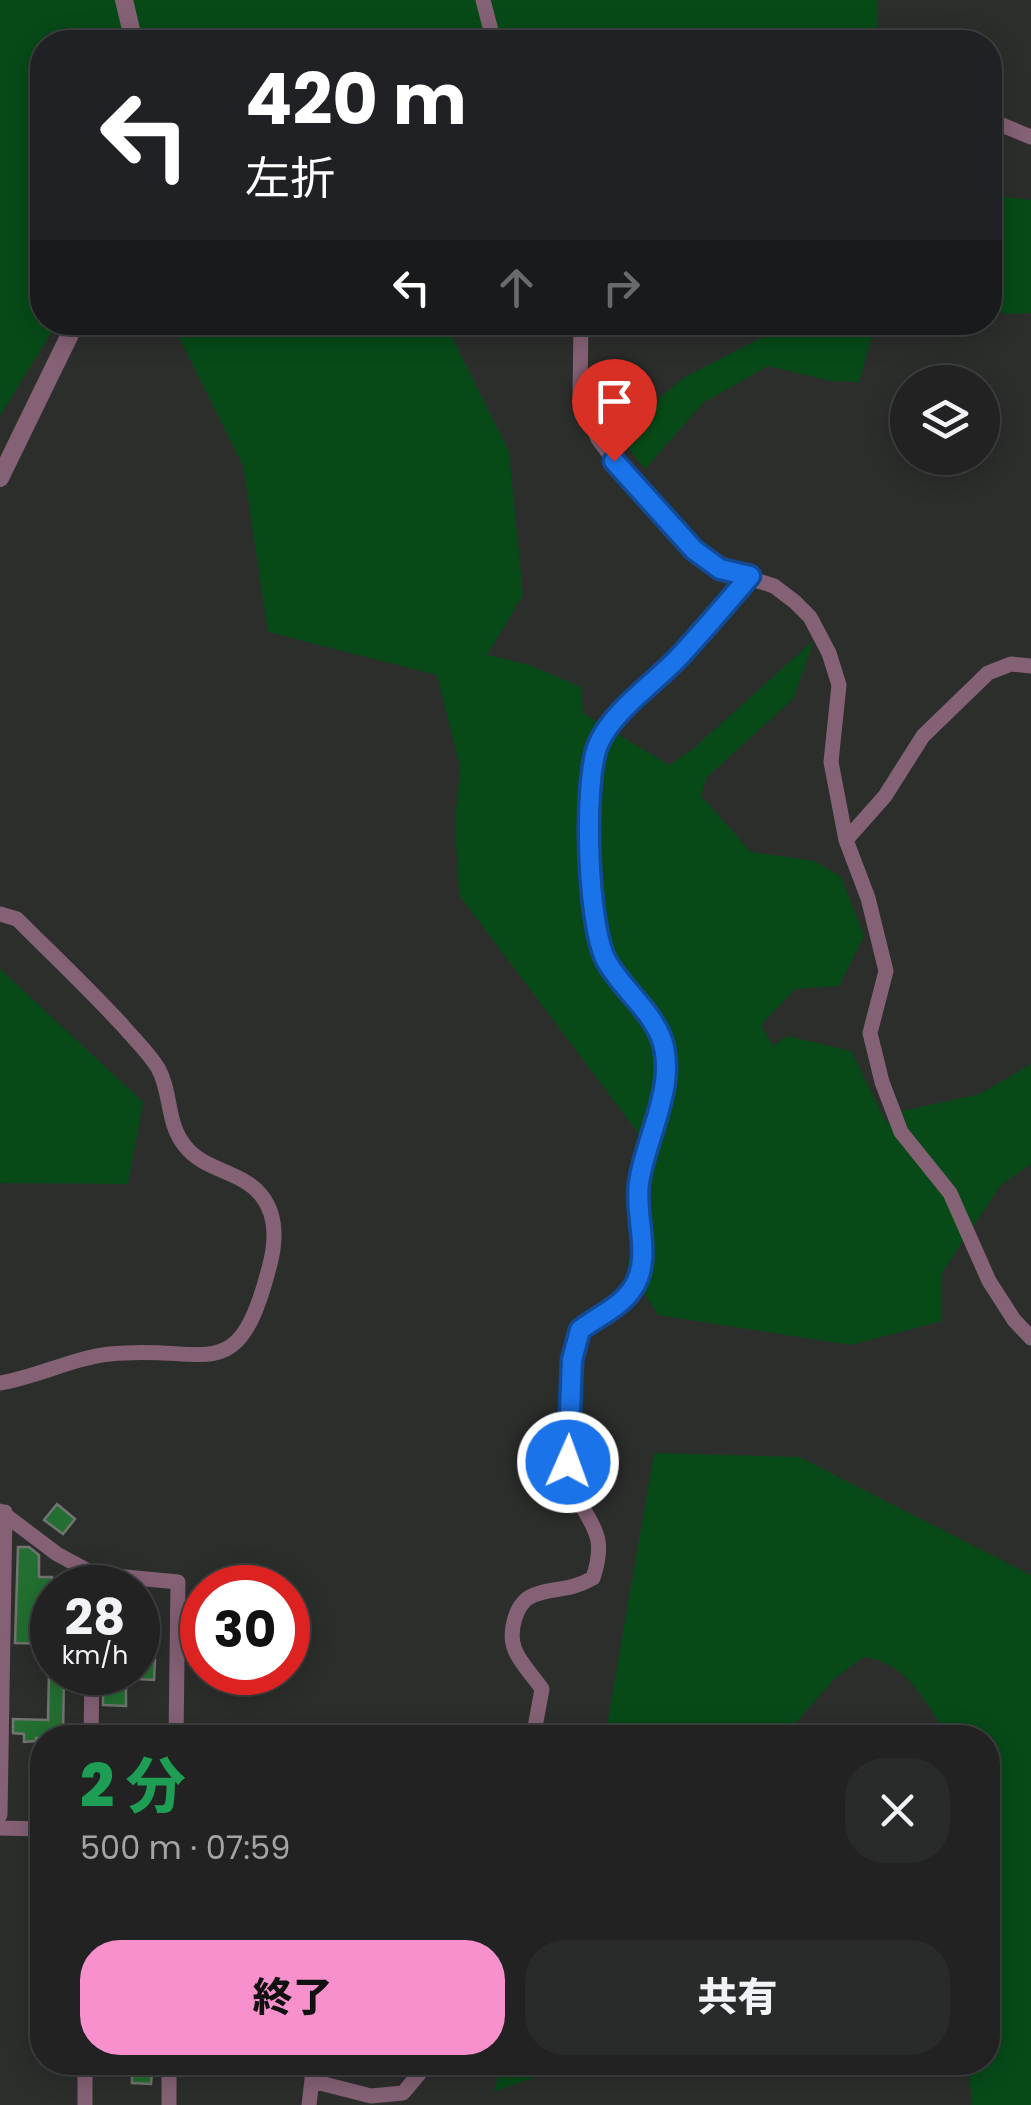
<!DOCTYPE html>
<html lang="ja">
<head>
<meta charset="utf-8">
<style>
	body { margin:0; font-family:Poppins,"Noto Sans JP",sans-serif; background:#292a2a; color:#f1f3f6; height:100vh; display:flex; flex-direction:column; font-size:38px; white-space:nowrap }
	* { box-sizing:border-box; margin:0 }
	p { font-size:32px; color:#a2a4a5 }
	.icon { flex:none; width:55px; height:55px; fill:none; stroke:currentColor; stroke-width:2; stroke-linecap:round; stroke-linejoin:round }
	.map { position:relative; flex:1; overflow:hidden }
	.side { position:absolute; left:30px; top:1725px; width:970px; height:350px; display:flex; flex-direction:column; background:#212221; border-radius:40px; box-shadow:0 5px 25px #0003,0 0 0 2px #3e3f3f }
	.side>* { flex:none }
	.hud { position:absolute; left:30px; top:30px; width:972px; height:305px; border-radius:40px; box-shadow:0 5px 25px #0003,0 0 0 2px #3e3f3f; background:#202124; color:#fff; overflow:hidden }
	.fabs { position:absolute; left:890px; top:365px; display:grid; gap:20px }
	.fabs a { display:grid; place-items:center; width:110px; height:110px; border-radius:50%; background:#212221; box-shadow:0 5px 25px #0003,0 0 0 2px #3e3f3f; font-size:50px }
	.speed { position:absolute; left:30px; top:1565px; display:flex; gap:20px; font-size:50px; font-weight:700; text-align:center }
	.speed>* { display:grid; place-content:center; width:130px; height:130px; border-radius:50%; background:#212221; box-shadow:0 5px 25px #0003,0 0 0 2px #3e3f3f; line-height:1 }
	.speed small { font-size:25px; font-weight:400 }
	.speed .limit { border:15px solid #d22; background:#fff; color:#111 }
	.pin { position:absolute; display:grid; place-items:center; width:85px; height:85px; color:#fff; margin:-102px -42px; border-radius:50% 50% 50% 0; rotate:-45deg; box-shadow:0 0 10px #0007 }
	.pin .icon { rotate:45deg }
	.me { position:absolute; width:110px; margin:-55px; rotate:2deg; stroke-linejoin:round; filter:drop-shadow(0 0 8px #0008) }
	.turn { display:flex; align-items:center; gap:35px; height:210px; padding:0 50px; font-size:45px }
	.turn .icon { width:130px; height:130px; stroke-width:2.5 }
	.turn b { display:block; font-size:70px; line-height:85px }
	.lanes { display:flex; align-items:center; height:95px; padding:0 50px; background:#0003; justify-content:center; gap:50px; direction:ltr }
	.lanes .off { opacity:.35 }
	.round { display:grid; place-items:center; flex:none; width:105px; height:105px; border-radius:40px; background:#292a2a }
	.summary { display:flex; align-items:center; justify-content:space-between; height:170px; padding:0 50px }
	h1 { font-size:60px; font-weight:800; line-height:75px; color:#1e9e55 }
	.action { display:flex; gap:20px; margin-top:auto; padding:20px 50px }
	.action a { flex:1; height:115px; border-radius:40px; background:#f790cd; color:#111; font-size:40px; font-weight:800; line-height:115px; text-align:center }
	.action a+a { background:#292a2a; color:#f1f3f6 }
	.map>svg:first-child { display:block }
	.green { fill:#074a18 }
	.building { fill:#236f31; stroke:#717471; stroke-width:2.5 }
	.lines { fill:none; stroke-linecap:round; stroke-linejoin:round }
	.minor { stroke:#856175; stroke-width:15 }
	.tertiary { stroke:#856175; stroke-width:18 }
	.route-casing { stroke:#114b97; stroke-width:25 }
	.route { stroke:#1a73e8; stroke-width:18 }
</style>
</head>
<body>
<div class="map">
<svg width="1031" height="2105" viewBox="0 0 1031 2105">
	<rect width="100%" height="100%" fill="#2c2e2c"/>
	<path class="green" d="M0,0H877L878,42H42V322L57,323L0,416Z
		M990,195L1031,200V313L1007,314L990,309Z
		M172,323H445L509,452L523,595L487,655L530,665L581,687L583,713L669,765L694,748L814,640L793,699L706,778L701,796L751,852L815,861L841,877L864,936L839,986L795,989L761,1025L773,1046L787,1036L851,1051L887,1124L897,1112L980,1094L1031,1064V1164L1001,1185L941,1274L942,1321L851,1345L658,1315L628,1267L639,1134L459,895L455,823L460,767L437,675L268,632L243,466Z
		M790,323H882L874,328L859,382L831,381L768,366L703,403L645,469L616,433L685,377Z
		M0,969L143,1102L128,1184L0,1183Z
		M654,1453L799,1457L1031,1575V2105H972L968,2063L988,2062V1738L948,1737C926,1703 908,1663 864,1657L836,1677L783,1737H605Z
		M504,2063V2062L575,2063L493,2092Z"/>
	<path class="building" d="M57,1504L75,1519L63,1534L44,1520Z
		M18,1547H29L39,1555V1577H52V1644L15,1643Z
		M138,1660H155L154,1680L138,1679Z
		M49,1672H64L63,1738H36V1741L24,1742V1734L13,1733V1719L48,1720Z
		M103,1685L126,1686V1706L103,1705Z
		M132,2062H153L151,2084L132,2083Z"/>
	<g class="lines">
		<path class="minor" d="M483,0L494,42
			M990,120L1031,137
			M581,322L580,395L598,439L631,483L694,550L720,569L774,586L795,602L810,617L829,653L839,685L831,762L846,840L868,898L886,971L870,1033L882,1082L901,1132L950,1193L989,1281L1014,1320L1031,1338
			M846,840L885,796L923,736L988,673L1011,664L1031,666
			M0,914L17,919C53,955 90,990 124,1027C135,1040 149,1053 158,1068C172,1093 166,1123 185,1146C204,1171 242,1171 261,1195C278,1216 276,1243 269,1268C237,1392 206,1343 110,1354C72,1358 38,1377 0,1383
			M0,1511L57,1554L94,1574L178,1582L176,1738
			M91,1738L92,1672
			M533,1738L542,1689C534,1677 520,1663 515,1650C508,1633 515,1602 534,1595C555,1587 568,1592 593,1578C611,1525 581,1523 571,1477C563,1438 570,1367 581,1330C598,1316 621,1307 633,1288C653,1258 634,1216 639,1183C645,1138 680,1081 660,1035C648,1008 622,987 607,962C587,927 583,782 598,745C611,712 656,682 680,656C704,630 727,603 750,576
			M0,1815L5,1512
			M0,1828L42,1829
			M312,2081L371,2096L403,2093L429,2062
			M85,2105V2062
			M169,2105V2062
			M309,2105L314,2062"/>
		<path class="tertiary" d="M124,0L134,42
			M0,478L76,322"/>
	</g>
	<g class="lines">
		<g class="route-casing">
			<path id="route" d="M568,1462L572,1360L580,1330C598,1316 621,1307 633,1288C653,1258 634,1216 639,1183C645,1138 680,1081 660,1035C648,1008 622,988 607,962C587,927 583,782 598,745C611,712 656,682 680,656C704,630 727,603 750,576L720,569L694,550L614,461"/>
		</g>
		<use href="#route" class="route"/>
	</g>
</svg>
<div class="fabs">
<a><svg class="icon" aria-label="layers" viewBox="0 0 24 24"><path d="M12 4l9 5-9 5-9-5zM3 14l9 5 9-5"/></svg></a>
</div>
<div class="speed"><div>28<small>km/h</small></div><div class="limit">30</div></div>
<div class="pin" style="left:614px;top:461px;background:#d93025"><svg class="icon" aria-label="arrive" viewBox="0 0 24 24"><path d="M6 21V4h12l-3 4 3 4H6"/></svg></div>
<svg class="me" style="left:568px;top:1462px" viewBox="-20 -20 40 40"><circle r="17" fill="#1a73e8" stroke="#fff" stroke-width="3"/><path d="M0-11L8 9 0 5-8 9z" fill="#fff"/></svg>
<div class="hud">
<div class="turn"><svg class="icon" aria-label="left" viewBox="0 0 24 24"><path d="M17 20v-9H6M10 6l-5 5 5 5"/></svg><div><b>420 m</b>左折</div></div>
<div class="lanes"><svg class="icon" aria-label="left" viewBox="0 0 24 24"><path d="M17 20v-9H6M10 6l-5 5 5 5"/></svg><svg class="icon off" aria-label="ahead" viewBox="0 0 24 24"><path d="M12 20V5M6 11l6-6 6 6"/></svg><svg class="icon off" aria-label="right" viewBox="0 0 24 24"><path d="M7 20v-9h11M14 6l5 5-5 5"/></svg></div>
</div>
<section class="side">
<div class="summary"><div><h1>2 分</h1><p>500 m · 07:59</p></div><a class="round"><svg class="icon" aria-label="close" viewBox="0 0 24 24"><path d="M6 6l12 12M18 6L6 18"/></svg></a></div>
<div class="action"><a>終了</a><a>共有</a></div>
</section>
</div>
</body>
</html>
